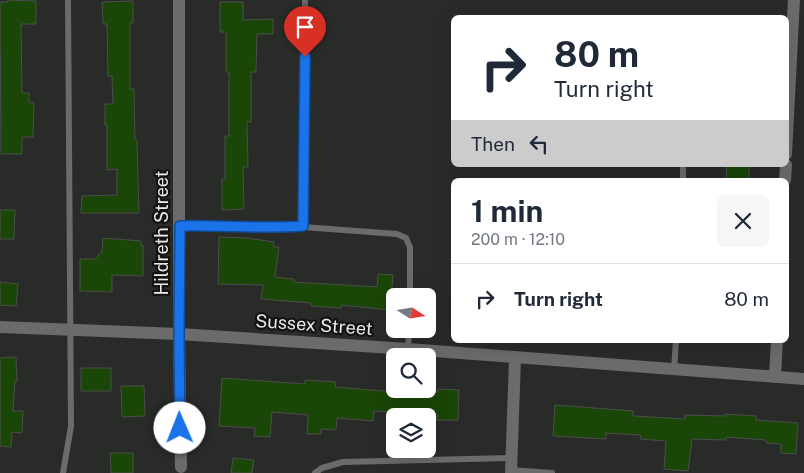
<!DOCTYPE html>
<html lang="en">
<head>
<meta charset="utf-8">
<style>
	body { margin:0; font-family:"Public Sans",sans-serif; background:#f6f6f7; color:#1f2937; height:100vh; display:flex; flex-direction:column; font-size:19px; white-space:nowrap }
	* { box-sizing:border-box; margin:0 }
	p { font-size:16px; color:#747a83 }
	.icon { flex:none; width:28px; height:28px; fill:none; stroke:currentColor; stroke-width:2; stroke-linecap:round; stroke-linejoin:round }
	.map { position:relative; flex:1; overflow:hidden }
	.drawer { position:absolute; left:451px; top:178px; width:338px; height:165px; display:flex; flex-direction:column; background:#fff; border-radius:8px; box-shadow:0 5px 20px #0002 }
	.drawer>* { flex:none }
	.top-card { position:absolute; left:451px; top:15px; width:338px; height:152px; border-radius:8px; box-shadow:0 5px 20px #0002; background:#fff; color:#1f2937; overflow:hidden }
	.needle { width:32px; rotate:102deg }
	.tools { position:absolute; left:386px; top:288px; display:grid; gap:10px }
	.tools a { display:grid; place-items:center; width:50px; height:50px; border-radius:8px; background:#fff; box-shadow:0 5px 20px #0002; font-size:25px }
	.pin { position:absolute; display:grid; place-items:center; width:42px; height:42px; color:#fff; margin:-51px -21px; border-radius:50% 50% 50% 0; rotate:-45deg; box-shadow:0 0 5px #0007 }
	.pin .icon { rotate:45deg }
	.me { position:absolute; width:55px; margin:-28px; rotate:359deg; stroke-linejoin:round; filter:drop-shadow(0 0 4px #0008) }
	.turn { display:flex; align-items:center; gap:18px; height:105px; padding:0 20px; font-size:22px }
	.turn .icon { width:65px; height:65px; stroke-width:2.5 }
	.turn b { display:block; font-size:35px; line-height:42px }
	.then { display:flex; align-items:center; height:48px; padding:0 20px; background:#0003; gap:10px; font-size:19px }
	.round { display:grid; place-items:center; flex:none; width:52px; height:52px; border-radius:8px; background:#f6f6f7 }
	.headline { display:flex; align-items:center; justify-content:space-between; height:85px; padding:0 20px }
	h1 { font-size:30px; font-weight:700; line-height:38px }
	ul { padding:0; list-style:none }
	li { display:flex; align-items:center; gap:15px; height:70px; padding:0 20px; border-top:1px solid #e0e1e3 }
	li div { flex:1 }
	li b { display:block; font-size:19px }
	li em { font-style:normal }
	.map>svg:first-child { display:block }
	.building { fill:#1a4607; stroke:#4c4e4c }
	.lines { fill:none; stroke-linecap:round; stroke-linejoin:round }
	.lane { stroke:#6a6b6a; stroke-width:6 }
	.street { stroke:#6a6b6a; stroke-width:12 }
	.route-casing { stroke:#114b97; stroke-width:12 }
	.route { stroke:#1a73e8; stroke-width:9 }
	.labels { text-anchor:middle; stroke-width:4.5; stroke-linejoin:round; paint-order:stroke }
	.street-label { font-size:18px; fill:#eaebe9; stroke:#121312 }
</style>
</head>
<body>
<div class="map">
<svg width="804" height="473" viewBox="0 0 804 473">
	<rect width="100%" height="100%" fill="#292b29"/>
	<path class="building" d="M8,0L36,1V24H21L22,93H29V102L34,103L33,137H22V154H1L0,2H8Z
		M133,1V23H130V89H134L135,140H137L139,213H81L82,196L117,195V169L107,170V125H105V104H113L112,76H108L107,24H103L102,2Z
		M220,2H243V20L273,19V34H257L256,72H251V122H247L248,167H243L244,209L222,210V179H225V136H229V72H226V32H220Z
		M727,165H749V180H726Z
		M0,210H15L14,239H0Z
		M219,237L247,238L274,242L273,247H279L275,277L294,279V282L377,287L378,274L393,275L390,310L341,305V308L311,306V303L261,299L263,285L218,284Z
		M103,238L141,241V245H143V276L112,275V292L80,291V259H95L102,251Z
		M0,282L18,284L16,306L0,305Z
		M16,357L17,382H15L13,411H23L22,433L12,432L11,447L0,446V358Z
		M81,368H111V391H81Z
		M222,378L305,384V380L336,382L335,387L395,392V390L438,392V389L459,390L458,420H437V414L374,411L373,421L337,418L336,430L321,429V434H307L308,415L272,412L270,437L254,436L255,428L219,426Z
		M121,386H144L145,416L122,417Z
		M555,405L633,411V416L685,419V415L725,416V414L756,416V420L798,423L796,454L781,453V444L766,443V440L726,437V440L692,439L688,471L664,469L666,441L640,439L641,435L606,433V439L553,436Z
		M110,453H133V473H111Z
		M233,458L254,460L252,473H231Z"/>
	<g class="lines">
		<path class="lane" d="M683,180V165
			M180,226C221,225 262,229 303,227L305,0
			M303,227L397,234L406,238L410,247V296
			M408,349L409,329
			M674,370L676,340
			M510,470L552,473
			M63,473L71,426L68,0
			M315,473L322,468L343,462L510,458"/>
		<path class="street" d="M179,0V334L181,467
			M786,154L794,0
			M785,180L786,165
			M0,327L179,334L408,349L804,379
			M775,377L777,340
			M511,473L515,358"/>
	</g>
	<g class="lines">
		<g class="route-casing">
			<path id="route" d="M180,428L179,334L180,226C221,225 262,229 303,226L305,57"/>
		</g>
		<use href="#route" class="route"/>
	</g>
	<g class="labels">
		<g class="street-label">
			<text transform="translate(162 233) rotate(-90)" y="6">Hildreth Street</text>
			<text transform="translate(314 325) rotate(4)" y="6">Sussex Street</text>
		</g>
	</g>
</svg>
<div class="tools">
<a><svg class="needle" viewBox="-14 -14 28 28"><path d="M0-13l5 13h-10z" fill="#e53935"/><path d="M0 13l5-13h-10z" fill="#747a83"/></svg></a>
<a><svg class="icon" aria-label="search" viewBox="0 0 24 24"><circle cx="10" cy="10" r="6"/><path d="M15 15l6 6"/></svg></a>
<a><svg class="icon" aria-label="layers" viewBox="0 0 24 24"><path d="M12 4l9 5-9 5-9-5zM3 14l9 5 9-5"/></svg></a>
</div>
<div class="pin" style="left:305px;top:57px;background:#d93025"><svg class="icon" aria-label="arrive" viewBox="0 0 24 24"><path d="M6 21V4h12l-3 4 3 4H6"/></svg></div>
<svg class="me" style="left:180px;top:428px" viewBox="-20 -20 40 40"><circle r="19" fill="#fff"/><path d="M0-13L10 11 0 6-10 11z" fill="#1a73e8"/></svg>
<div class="top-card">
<div class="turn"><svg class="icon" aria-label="right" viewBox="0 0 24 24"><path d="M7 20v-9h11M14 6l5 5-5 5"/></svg><div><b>80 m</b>Turn right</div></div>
<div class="then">Then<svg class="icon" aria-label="left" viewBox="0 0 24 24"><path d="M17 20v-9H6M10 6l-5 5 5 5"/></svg></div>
</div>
<section class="drawer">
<div class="headline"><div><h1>1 min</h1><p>200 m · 12:10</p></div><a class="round"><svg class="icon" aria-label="close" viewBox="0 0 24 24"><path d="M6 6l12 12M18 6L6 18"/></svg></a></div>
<ul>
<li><svg class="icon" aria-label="right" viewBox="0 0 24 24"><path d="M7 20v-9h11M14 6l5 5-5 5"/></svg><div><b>Turn right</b></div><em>80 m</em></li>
</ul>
</section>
</div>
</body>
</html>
